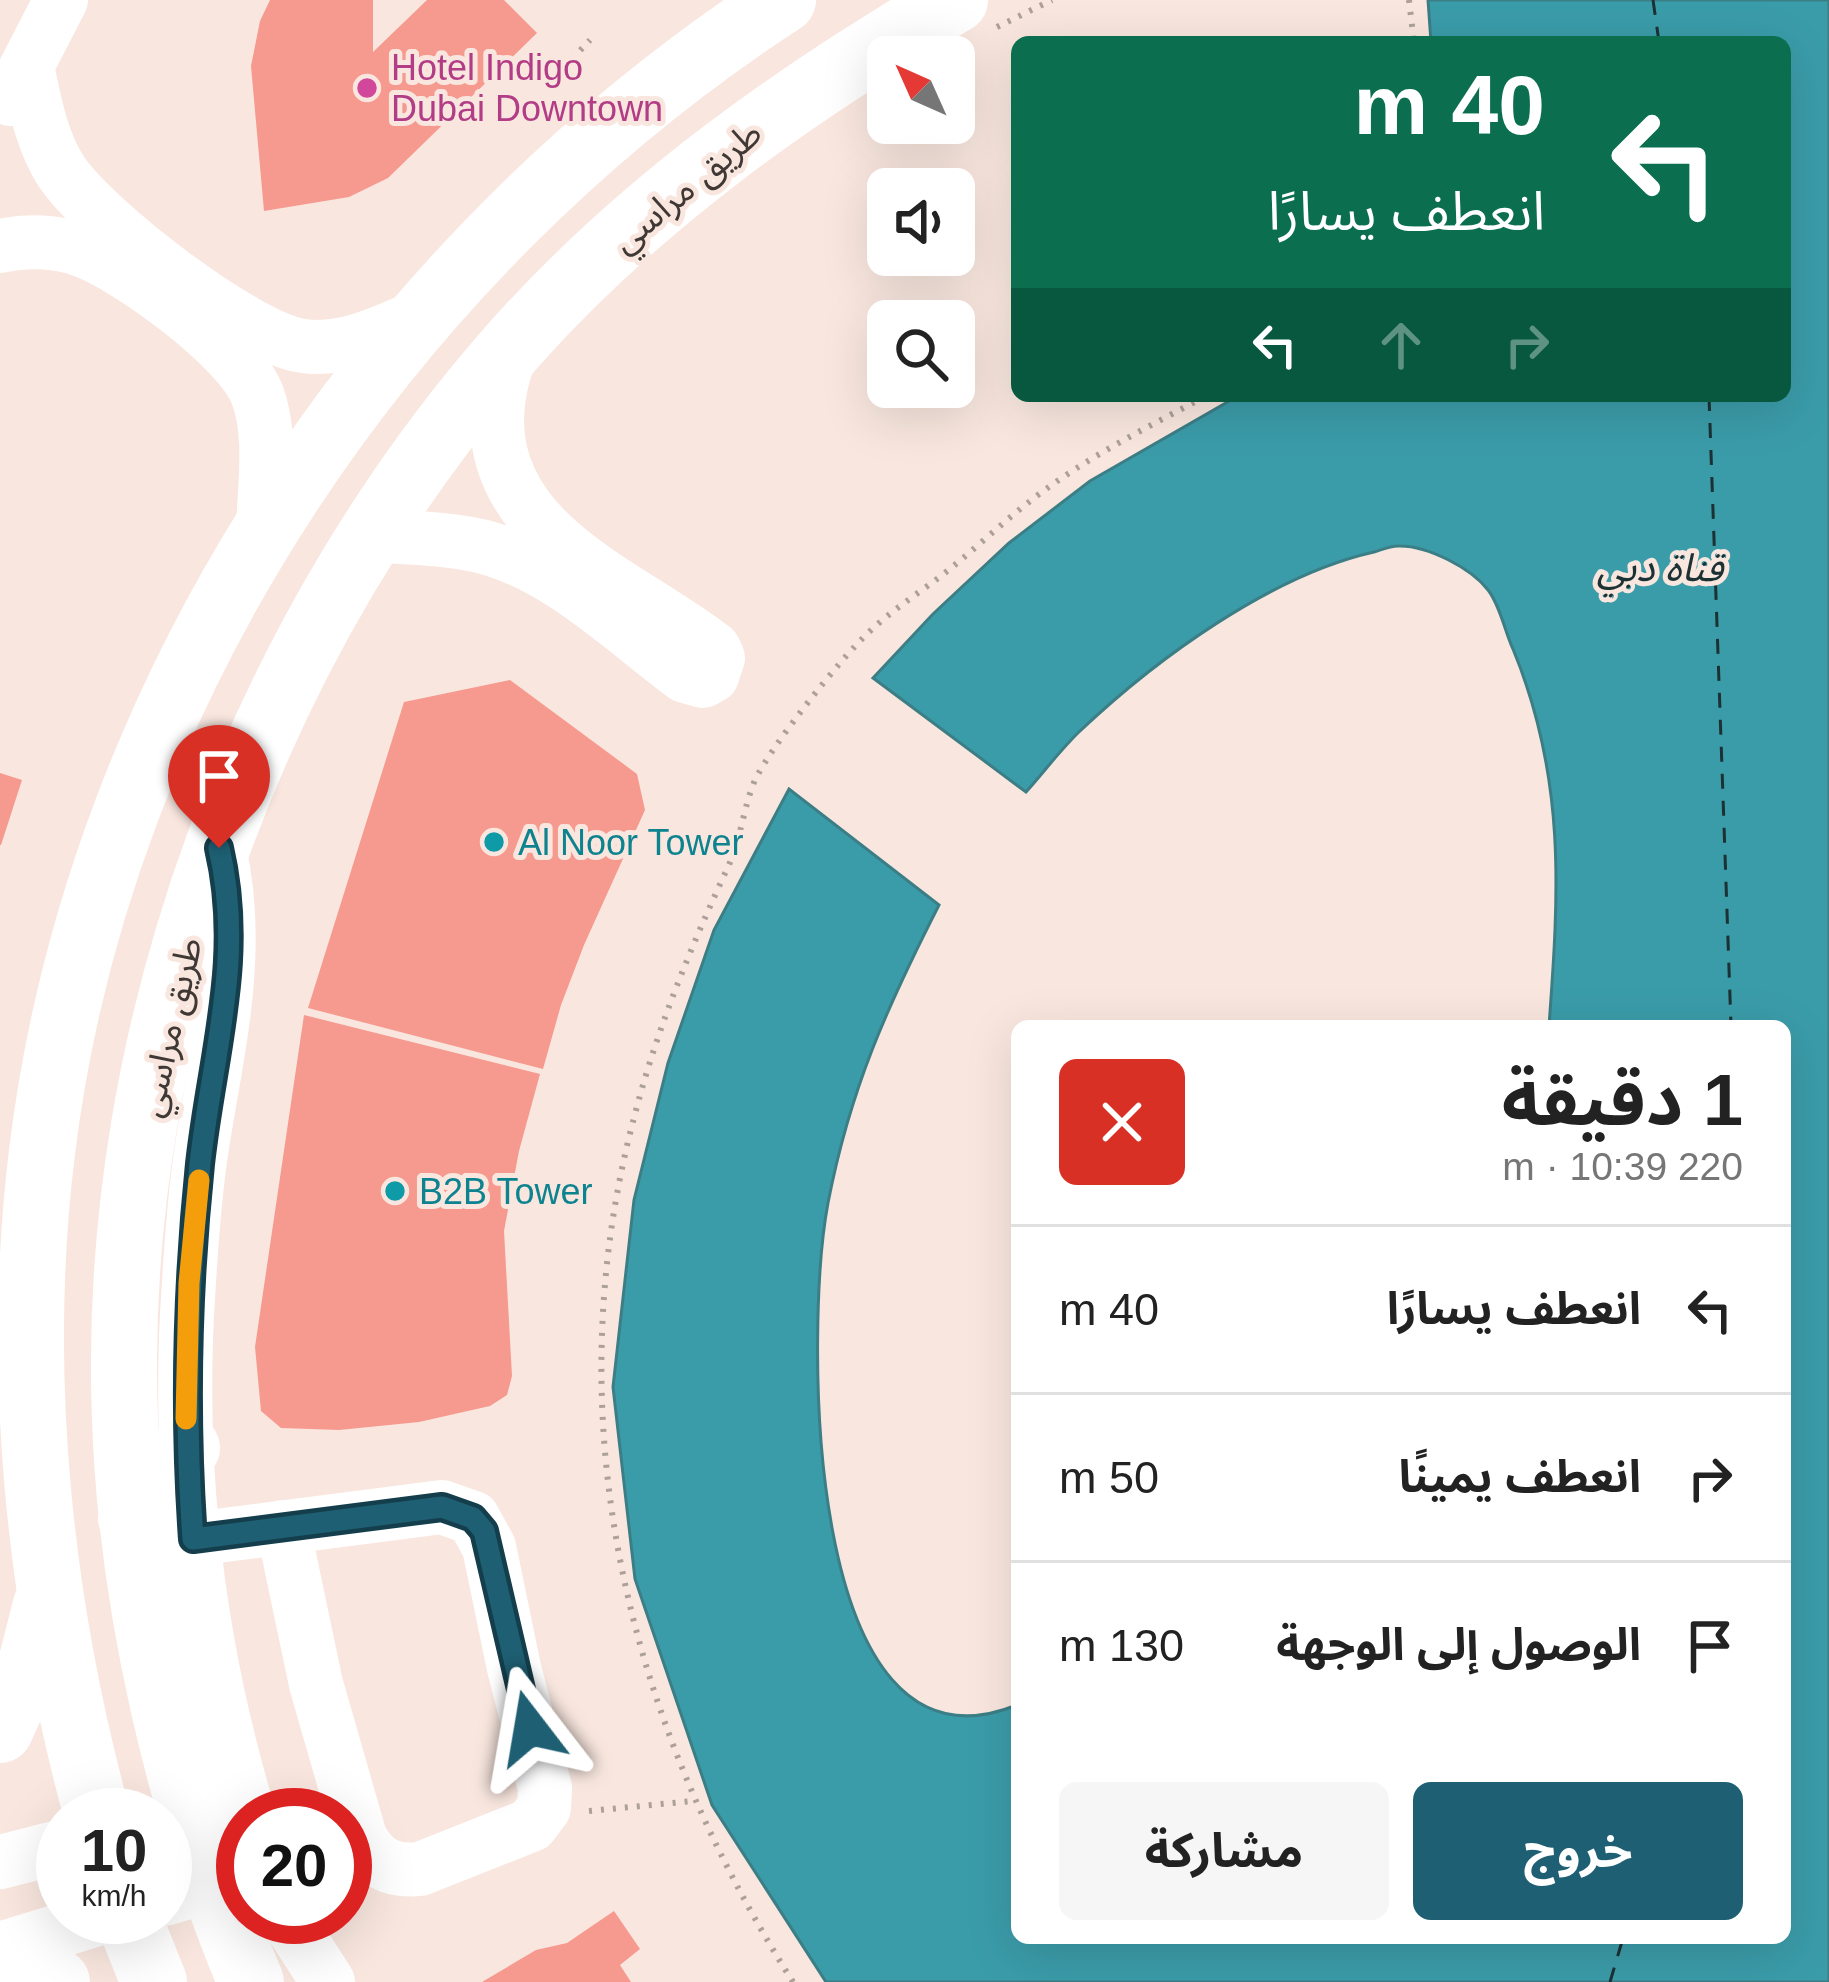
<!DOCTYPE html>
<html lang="ar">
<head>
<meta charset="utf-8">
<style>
	body { margin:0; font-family:Helvetica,"Noto Sans Arabic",sans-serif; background:#f6f6f6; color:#222; direction:rtl; height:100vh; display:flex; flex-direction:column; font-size:45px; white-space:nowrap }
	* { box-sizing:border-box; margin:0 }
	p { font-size:39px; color:#767676 }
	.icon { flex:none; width:66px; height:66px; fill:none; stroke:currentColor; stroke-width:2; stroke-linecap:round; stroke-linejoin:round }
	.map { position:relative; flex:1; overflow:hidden; direction:ltr }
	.drawer { position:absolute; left:1011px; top:1020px; width:780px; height:924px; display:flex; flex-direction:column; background:#fff; border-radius:18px; box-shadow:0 12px 48px #0002; direction:rtl }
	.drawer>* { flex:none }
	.hud { position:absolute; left:1011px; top:36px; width:780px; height:366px; border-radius:18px; box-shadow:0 12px 48px #0002; direction:rtl; background:#0b6e4f; color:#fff; overflow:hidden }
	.needle { width:78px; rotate:315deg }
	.fabs { position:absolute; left:867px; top:36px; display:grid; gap:24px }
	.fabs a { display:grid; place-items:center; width:108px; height:108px; border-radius:18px; background:#fff; box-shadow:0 12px 48px #0002; font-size:60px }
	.speed { position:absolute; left:36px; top:1788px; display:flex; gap:24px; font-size:60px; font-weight:700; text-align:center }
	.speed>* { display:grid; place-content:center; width:156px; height:156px; border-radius:50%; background:#fff; box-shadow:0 12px 48px #0002; line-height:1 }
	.speed small { font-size:30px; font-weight:400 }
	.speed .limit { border:18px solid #d22; background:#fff; color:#111 }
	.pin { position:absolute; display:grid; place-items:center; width:102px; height:102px; color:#fff; margin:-123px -51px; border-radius:50% 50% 50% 0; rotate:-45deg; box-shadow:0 0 12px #0007 }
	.pin .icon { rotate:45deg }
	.me { position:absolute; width:132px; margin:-66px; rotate:346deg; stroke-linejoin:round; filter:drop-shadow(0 0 9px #0008) }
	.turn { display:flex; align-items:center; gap:42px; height:252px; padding:0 48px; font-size:54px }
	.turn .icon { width:156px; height:156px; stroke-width:2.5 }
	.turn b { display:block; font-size:84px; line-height:102px }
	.lanes { display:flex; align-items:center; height:114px; padding:0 48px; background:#0003; justify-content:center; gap:60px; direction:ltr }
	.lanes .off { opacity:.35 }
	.round { display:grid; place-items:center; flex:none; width:126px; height:126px; border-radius:18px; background:#f6f6f6 }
	.headline { display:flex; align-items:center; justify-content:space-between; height:204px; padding:0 48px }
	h1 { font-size:72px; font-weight:700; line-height:90px }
	.primary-button { display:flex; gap:24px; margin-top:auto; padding:24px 48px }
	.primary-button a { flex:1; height:138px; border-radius:18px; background:#1e5f73; color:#fff; font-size:48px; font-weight:700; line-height:138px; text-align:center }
	.primary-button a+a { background:#f6f6f6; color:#222 }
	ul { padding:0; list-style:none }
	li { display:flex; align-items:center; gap:36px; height:168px; padding:0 48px; border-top:3px solid #e0e0e0 }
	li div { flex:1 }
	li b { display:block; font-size:45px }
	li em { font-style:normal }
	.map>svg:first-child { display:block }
	.water { fill:#3b9ca9; stroke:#3c7e86; stroke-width:3 }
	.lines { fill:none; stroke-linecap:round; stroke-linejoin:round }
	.ferry { stroke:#1b3134; stroke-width:3; stroke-dasharray:15 12; stroke-linecap:butt }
	.building { fill:#f6998e }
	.path { stroke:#ada09a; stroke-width:6; stroke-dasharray:3 9; stroke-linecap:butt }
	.minor { stroke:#fff; stroke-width:54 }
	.major { stroke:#fff; stroke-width:66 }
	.route-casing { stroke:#143e4b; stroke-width:30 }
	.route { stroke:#1e5f73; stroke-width:21 }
	.slow { stroke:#f59e0b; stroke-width:21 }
	.hotel-dot { fill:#d1479c; stroke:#f9e7df; stroke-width:4.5 }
	.culture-dot { fill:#0f9aa8; stroke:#f9e7df; stroke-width:4.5 }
	.labels { text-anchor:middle; stroke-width:10; stroke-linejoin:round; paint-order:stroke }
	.hotel-label { font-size:36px; fill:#b23c85; stroke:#f9e7df; text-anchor:start }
	.street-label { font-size:36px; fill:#3f3835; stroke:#f9e7df }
	.culture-label { font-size:36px; fill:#0d838f; stroke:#f9e7df; text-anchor:start }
	.water-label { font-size:39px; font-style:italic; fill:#1b3134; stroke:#f9e7df }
</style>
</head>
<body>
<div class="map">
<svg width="1829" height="1982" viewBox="0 0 1829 1982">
	<rect width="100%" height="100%" fill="#f9e7df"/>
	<path class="water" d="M1428,0H1829V1982H826L712,1805L635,1579L613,1387L634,1200L668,1063L714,930L789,789L939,905C887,1007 850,1089 828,1203C806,1319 799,1793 1017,1705V1938H1785V1026H1549C1559,891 1566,778 1513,649C1505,632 1500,605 1488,590C1471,568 1428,546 1400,546C1392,545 1381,550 1374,552C1271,575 1156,659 1080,731C1061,749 1044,772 1026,792L873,678L933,614L1009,543L1090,481L1238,396H1785V42H1431Z"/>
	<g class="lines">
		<path class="ferry" d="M1653,0L1659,42
			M1709,396L1731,1026
			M1610,1982L1623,1938"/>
	</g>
	<path class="building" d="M270,0H373V52L427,0H504L537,33L388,178L349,197L264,211L251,66L260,21Z
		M510,680L637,774L645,810L584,945L561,1005L543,1069L308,1008L404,702Z
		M0,773L22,780L1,845H0Z
		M304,1015L540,1074L519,1151L504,1231L512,1376L507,1395L490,1406L419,1422L339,1430L281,1428L261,1411L255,1347Z
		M614,1911L640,1949L620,1965L631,1982H482L536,1950L567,1943Z"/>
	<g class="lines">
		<path class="path" d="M1409,0L1414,42
			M997,27L1052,0
			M572,59L590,40
			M589,1811L693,1801
			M793,1982C627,1721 553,1419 635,1114C657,1029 690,949 727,869C741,840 743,808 755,780C772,745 840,659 869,632C894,608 924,590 951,568C977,547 1002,523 1029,502C1083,459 1146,428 1206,396"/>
		<path class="minor" d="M27,67C35,103 41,140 61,171C93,220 245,338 303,346C347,352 386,330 425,314
			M10,99L61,0
			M0,246C26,240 57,241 82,250C129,267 239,348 257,394C273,435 264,488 263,532
			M373,535C409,538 449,538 484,547C560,567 623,630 685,676L703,681L712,676L718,658L714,649C634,586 499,540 497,423C497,400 502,371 513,350
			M219,848C241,944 221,1033 205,1128C196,1178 192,1231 189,1282C176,1462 197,1643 249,1815
			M193,1539L442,1507L473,1518L489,1547L514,1668L545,1788L544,1808L531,1825L420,1869C391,1872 374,1863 360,1837L316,1684L283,1527
			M0,1862L63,1846
			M165,1899L215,1884
			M286,1917L328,1982
			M0,1949L104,1917"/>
		<path class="major" d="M131,1518L187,1448
			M0,1730L32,1660L46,1605
			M97,1815C39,1602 15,1372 42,1152C99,684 391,255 783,0
			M128,1917L154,1982
			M0,1961L57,1982
			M251,1982C179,1812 131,1603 125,1418C110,1031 260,630 517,341C642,202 794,94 955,0"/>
	</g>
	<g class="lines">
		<g class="route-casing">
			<path id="route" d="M219,848C245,959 212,1054 200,1164C187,1290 184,1413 193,1539L442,1507L473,1518L484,1531L530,1728"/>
		</g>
		<use href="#route" class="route"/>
		<path class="slow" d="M186,1419L189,1283L199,1180"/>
	</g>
	<circle class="hotel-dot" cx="367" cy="88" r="12"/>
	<g class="culture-dot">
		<circle cx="494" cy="842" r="12"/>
		<circle cx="395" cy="1191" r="12"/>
	</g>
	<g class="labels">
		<g class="hotel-label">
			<text x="391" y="80">Hotel Indigo<tspan x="391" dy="41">Dubai Downtown</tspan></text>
		</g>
		<g class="street-label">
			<text transform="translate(686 186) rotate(-40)" y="13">طريق مراسي</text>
			<text transform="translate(169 1027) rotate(-77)" y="13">طريق مراسي</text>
		</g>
		<g class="culture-label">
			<text x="518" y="855">Al Noor Tower</text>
			<text x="419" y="1204">B2B Tower</text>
		</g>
		<g class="water-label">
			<text x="1660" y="581">قناة دبي</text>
		</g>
	</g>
</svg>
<div class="fabs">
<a><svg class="needle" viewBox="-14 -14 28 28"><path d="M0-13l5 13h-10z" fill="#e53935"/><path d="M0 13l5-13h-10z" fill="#767676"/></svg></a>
<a><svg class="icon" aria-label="sound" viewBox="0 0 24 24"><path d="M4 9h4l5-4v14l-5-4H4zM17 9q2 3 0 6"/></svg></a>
<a><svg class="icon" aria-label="search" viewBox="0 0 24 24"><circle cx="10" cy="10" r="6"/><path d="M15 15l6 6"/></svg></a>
</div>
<div class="speed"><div>10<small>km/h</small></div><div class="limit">20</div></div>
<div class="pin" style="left:219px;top:848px;background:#d93025"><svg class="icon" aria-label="arrive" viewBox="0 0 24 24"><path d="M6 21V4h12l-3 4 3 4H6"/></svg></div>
<svg class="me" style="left:530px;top:1728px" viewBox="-20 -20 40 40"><path d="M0-17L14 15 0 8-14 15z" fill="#1e5f73" stroke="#fff" stroke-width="4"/></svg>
<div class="hud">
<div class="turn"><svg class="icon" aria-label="left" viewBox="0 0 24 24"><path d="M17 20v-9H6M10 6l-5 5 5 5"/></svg><div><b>40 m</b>انعطف يسارًا</div></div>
<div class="lanes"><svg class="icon" aria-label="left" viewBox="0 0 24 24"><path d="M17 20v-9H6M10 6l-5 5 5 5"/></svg><svg class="icon off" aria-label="ahead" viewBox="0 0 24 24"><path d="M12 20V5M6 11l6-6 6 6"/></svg><svg class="icon off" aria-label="right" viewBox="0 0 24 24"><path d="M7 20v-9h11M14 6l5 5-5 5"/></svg></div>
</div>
<section class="drawer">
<div class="headline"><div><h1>1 دقيقة</h1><p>220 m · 10:39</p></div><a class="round" style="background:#d93025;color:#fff"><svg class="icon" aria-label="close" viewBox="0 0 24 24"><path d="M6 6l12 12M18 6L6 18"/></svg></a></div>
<ul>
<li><svg class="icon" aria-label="left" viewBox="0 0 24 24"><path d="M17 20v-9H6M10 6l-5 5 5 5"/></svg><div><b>انعطف يسارًا</b></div><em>40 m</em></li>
<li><svg class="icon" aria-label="right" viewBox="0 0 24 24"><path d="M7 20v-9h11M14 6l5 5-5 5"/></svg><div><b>انعطف يمينًا</b></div><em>50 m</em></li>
<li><svg class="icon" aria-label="arrive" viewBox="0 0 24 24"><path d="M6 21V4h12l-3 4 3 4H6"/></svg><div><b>الوصول إلى الوجهة</b></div><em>130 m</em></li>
</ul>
<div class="primary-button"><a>خروج</a><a>مشاركة</a></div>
</section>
</div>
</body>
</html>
